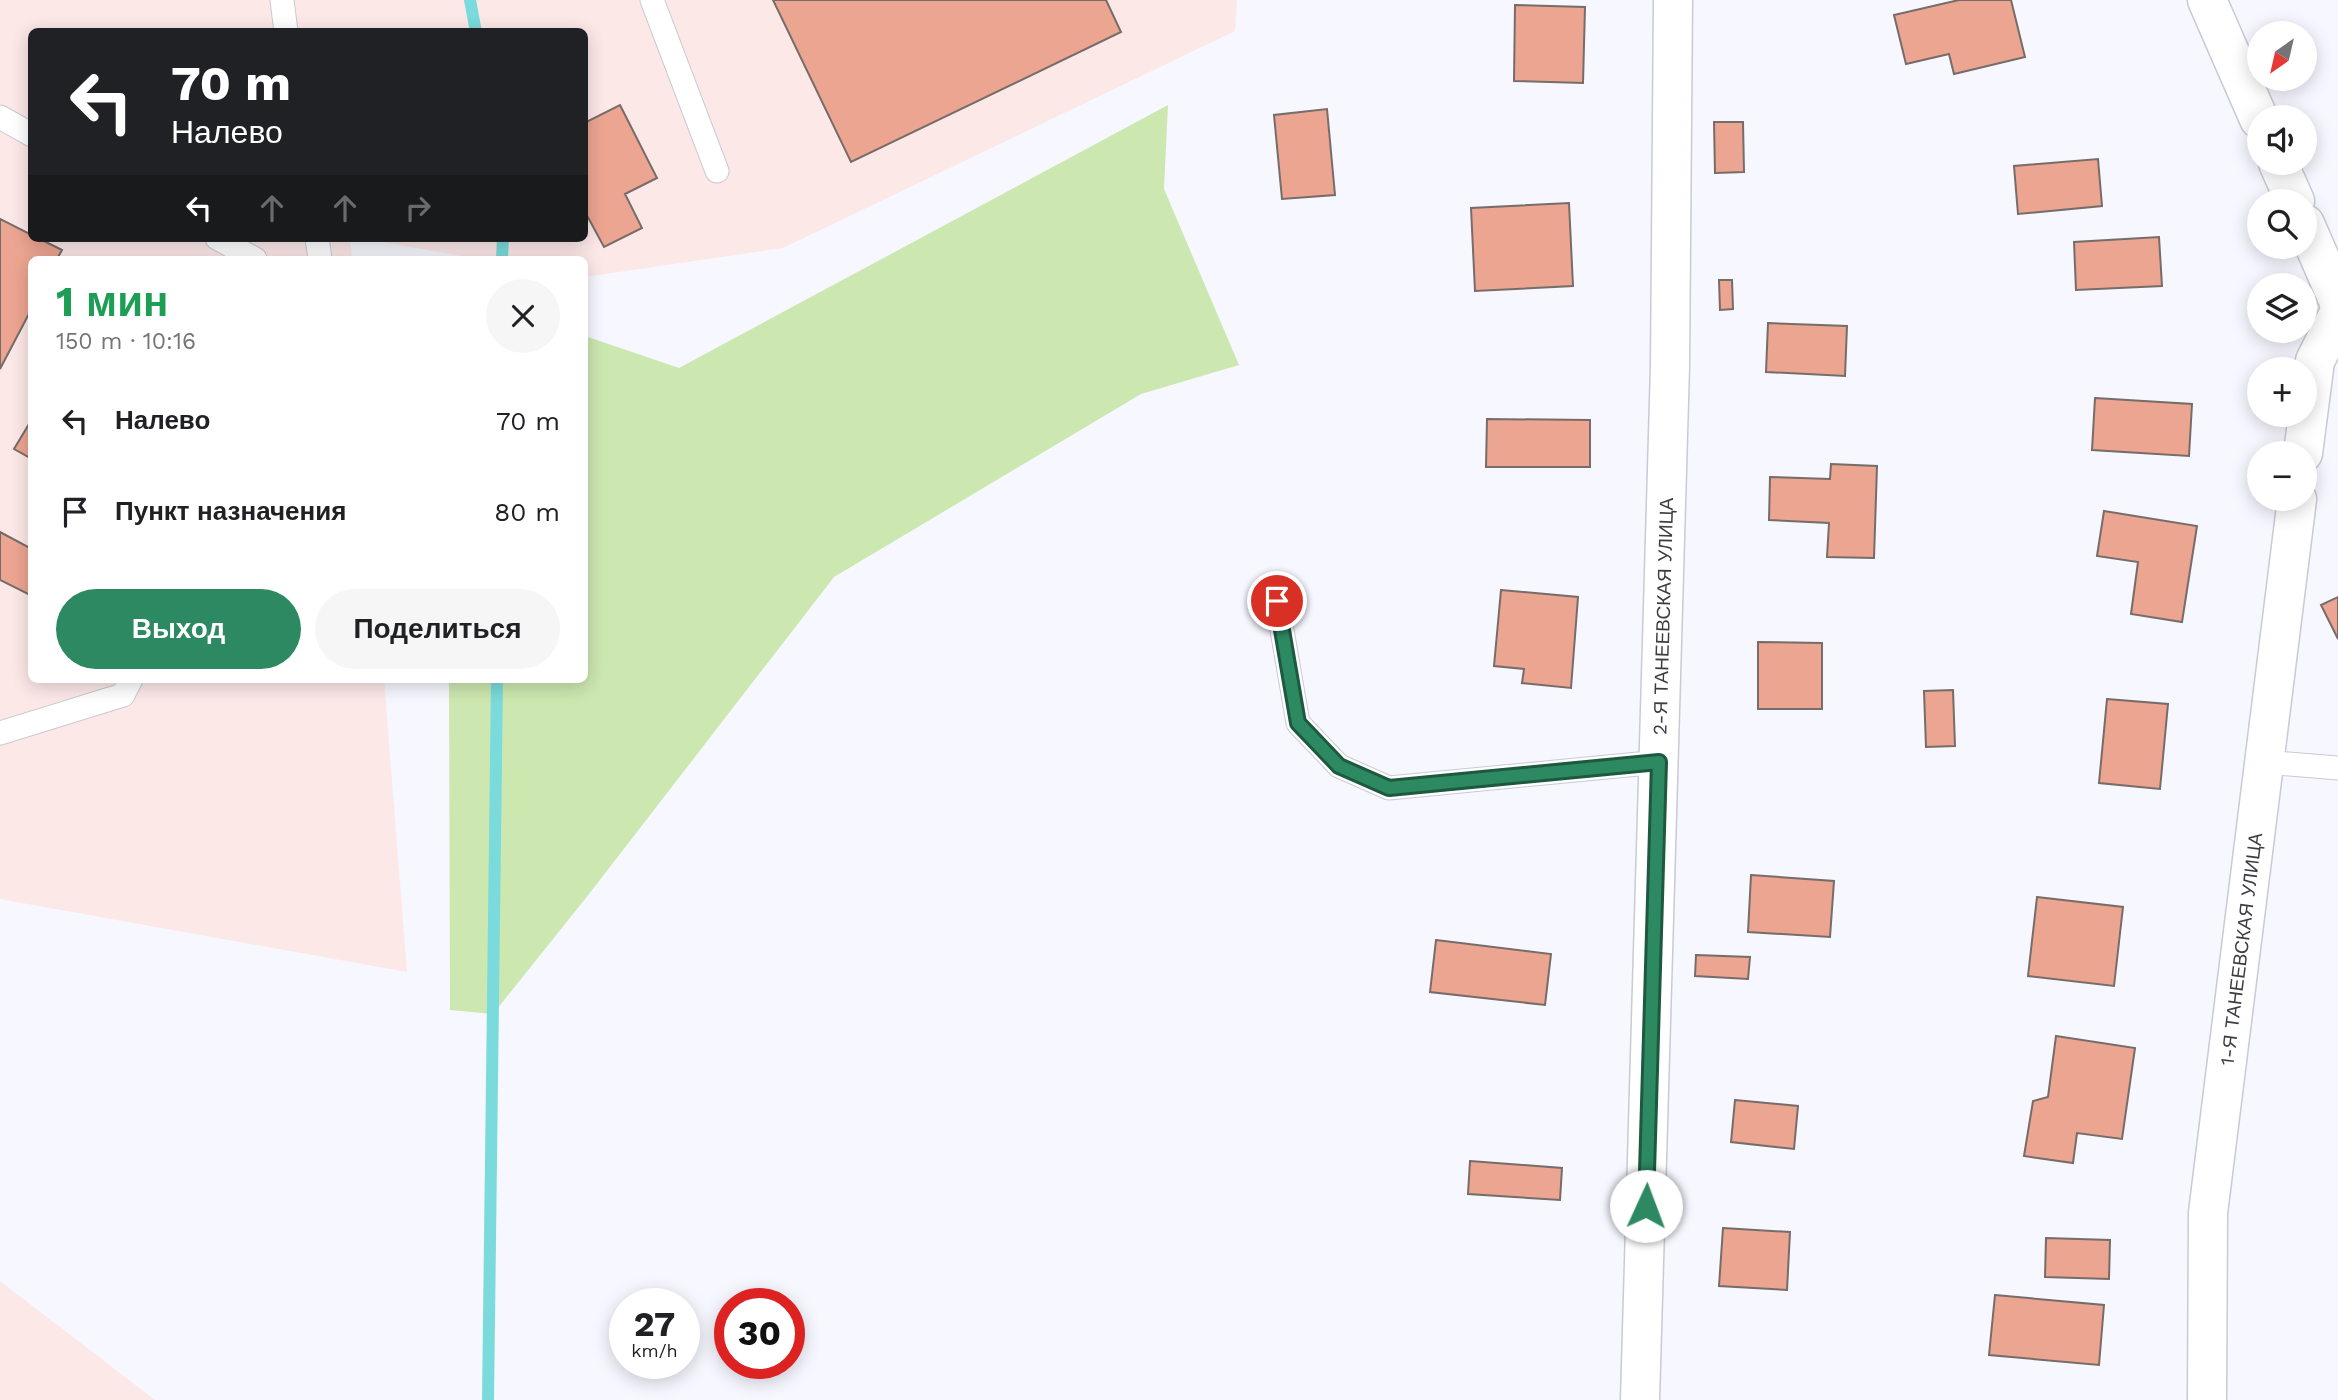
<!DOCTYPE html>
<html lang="ru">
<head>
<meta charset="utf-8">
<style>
	body { margin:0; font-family:"Work Sans",sans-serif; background:#f6f6f6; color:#202124; height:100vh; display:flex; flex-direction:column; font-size:26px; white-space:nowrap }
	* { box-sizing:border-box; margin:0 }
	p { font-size:23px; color:#757577 }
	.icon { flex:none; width:38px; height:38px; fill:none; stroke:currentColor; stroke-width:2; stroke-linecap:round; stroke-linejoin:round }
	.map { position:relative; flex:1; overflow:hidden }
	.drawer { position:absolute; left:28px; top:256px; width:560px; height:427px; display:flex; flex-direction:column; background:#fff; border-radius:10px; box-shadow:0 4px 18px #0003 }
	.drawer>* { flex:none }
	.guide { position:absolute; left:28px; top:28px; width:560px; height:214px; border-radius:10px; box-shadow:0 4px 18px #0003; background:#202124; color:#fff; overflow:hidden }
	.needle { width:46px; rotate:214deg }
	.fabs { position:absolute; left:2247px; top:21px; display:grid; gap:14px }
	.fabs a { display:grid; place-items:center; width:70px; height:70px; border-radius:50%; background:#fff; box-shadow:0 4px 18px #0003; font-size:35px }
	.speed { position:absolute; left:609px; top:1288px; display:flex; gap:14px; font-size:35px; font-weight:700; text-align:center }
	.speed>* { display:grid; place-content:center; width:91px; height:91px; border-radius:50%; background:#fff; box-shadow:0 4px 18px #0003; line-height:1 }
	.speed small { font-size:18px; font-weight:400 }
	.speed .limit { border:10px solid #d22; background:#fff; color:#111 }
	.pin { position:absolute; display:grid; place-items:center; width:60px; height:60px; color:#fff; margin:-30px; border:4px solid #fff; border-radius:50%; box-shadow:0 2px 7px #0007 }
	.me { position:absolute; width:77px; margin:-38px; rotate:2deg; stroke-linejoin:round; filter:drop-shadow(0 0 5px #0008) }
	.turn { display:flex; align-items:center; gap:24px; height:147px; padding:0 28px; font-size:32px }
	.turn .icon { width:91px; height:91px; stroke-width:2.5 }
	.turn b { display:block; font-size:49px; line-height:60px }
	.lanes { display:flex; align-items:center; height:66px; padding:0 28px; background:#0003; justify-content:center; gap:35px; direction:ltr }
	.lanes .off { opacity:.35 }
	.round { display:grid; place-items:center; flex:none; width:74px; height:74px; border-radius:37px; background:#f6f6f6 }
	.summary { display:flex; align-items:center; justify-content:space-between; height:119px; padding:0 28px }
	h1 { font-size:42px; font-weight:700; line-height:52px; color:#1e9e55 }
	.button { display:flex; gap:14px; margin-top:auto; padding:14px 28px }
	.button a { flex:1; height:80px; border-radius:42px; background:#2c8961; color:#fff; font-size:28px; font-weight:700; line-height:80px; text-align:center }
	.button a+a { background:#f6f6f6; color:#202124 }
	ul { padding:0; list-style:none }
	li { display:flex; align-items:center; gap:21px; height:91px; padding:0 28px }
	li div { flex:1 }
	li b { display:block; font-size:26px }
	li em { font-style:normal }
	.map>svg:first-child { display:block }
	.industrial { fill:#fde8e8 }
	.green { fill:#cde7b0 }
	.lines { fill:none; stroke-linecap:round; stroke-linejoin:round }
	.stream { stroke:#7bdadb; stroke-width:12 }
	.building { fill:#eca591; stroke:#766c69; stroke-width:2 }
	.service-casing { stroke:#c9cad4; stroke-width:25 }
	.minor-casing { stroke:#c9cad4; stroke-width:41 }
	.tertiary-casing { stroke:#c9cad4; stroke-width:41 }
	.service { stroke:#fff; stroke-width:23 }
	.minor { stroke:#fff; stroke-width:38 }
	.tertiary { stroke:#fff; stroke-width:38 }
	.route-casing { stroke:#1d593f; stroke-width:18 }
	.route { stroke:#2c8961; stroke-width:12 }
	.labels { text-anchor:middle; stroke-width:7; stroke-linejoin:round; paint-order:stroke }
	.street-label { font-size:19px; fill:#3c3d40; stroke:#fff }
</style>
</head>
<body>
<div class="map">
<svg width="2338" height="1400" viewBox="0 0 2338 1400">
	<rect width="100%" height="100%" fill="#f6f7ff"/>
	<path class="industrial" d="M0,0H1237L1235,31L783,248L585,277L584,259H479L359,238H584V32H32V238H350L352,259H32V679H384L407,972L0,899Z
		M0,1281L155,1400H0Z"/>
	<path class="green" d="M1168,105L1164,189L1239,365L1141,394L834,577L589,894L493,1014L450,1010L449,679H584L585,336L679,368Z"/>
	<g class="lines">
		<path class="stream" d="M470,0L476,32
			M502,259L503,238
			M488,1400L497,679"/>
	</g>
	<path class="building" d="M773,0H1106L1121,32L851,162Z
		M1959,0H2011L2025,57L1954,74L1949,54L1906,64L1894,15Z
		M1515,5L1585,7L1583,83L1514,81Z
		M620,105L657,178L625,194L642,228L604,247L584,210V123Z
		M1327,109L1335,195L1282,199L1274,115Z
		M1714,122H1743L1744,172L1715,173Z
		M2098,159L2102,206L2018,214L2014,166Z
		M1569,203L1573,286L1475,291L1471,208Z
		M0,219L32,235V238H38L62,250L57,259H32V308L0,369Z
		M2159,237L2162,286L2076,290L2074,242Z
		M1719,280H1732L1733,309L1720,310Z
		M1768,323L1847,326L1845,376L1766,372Z
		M2095,398L2192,404L2189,456L2092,450Z
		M32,419V459L14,449Z
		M1487,419L1590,420V467H1486Z
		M1831,464L1877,466L1874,558L1827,557L1829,523L1769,520L1770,477L1830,479Z
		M2104,511L2197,526L2182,622L2131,614L2138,562L2097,556Z
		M0,532L32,549V596L0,580Z
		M1501,590L1578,597L1571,688L1522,683L1524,669L1494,666Z
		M2338,597V639L2321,605Z
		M1758,642L1822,643V709H1758Z
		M1953,690L1955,746L1926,747L1924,691Z
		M2107,699L2168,704L2160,789L2099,783Z
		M1751,875L1834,881L1830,937L1748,932Z
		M2037,897L2123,907L2114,986L2028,976Z
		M1436,940L1551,954L1545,1005L1430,992Z
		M1696,955L1750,957L1748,979L1695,976Z
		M2056,1036L2135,1048L2122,1139L2077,1133L2073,1163L2024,1156L2033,1101L2048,1097Z
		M1735,1100L1798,1106L1794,1149L1731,1142Z
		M1470,1161L1562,1168L1560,1200L1468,1194Z
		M1723,1228L1790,1232L1787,1290L1719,1286Z
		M2046,1238L2110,1240L2109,1279L2045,1277Z
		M1995,1295L2104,1305L2099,1365L1989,1355Z"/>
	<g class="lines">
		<g class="service-casing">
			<path id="service" d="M282,0L286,32
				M652,0L717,171
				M0,117L32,135
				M217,238L255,259
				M317,238L320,259
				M1277,601L1298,723L1339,766L1389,788L1659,762
				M0,733L123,695L131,679
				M2264,762L2338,768"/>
		</g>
		<g class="minor-casing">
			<g id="minor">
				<path d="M2303,453L2315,361L2338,315"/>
				<path id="s1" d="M1640,1400L1670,366L1673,0"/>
				<path id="s2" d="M2207,1400L2208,1213L2297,499"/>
			</g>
		</g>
		<g class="tertiary-casing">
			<path id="tertiary" d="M2207,0L2259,119
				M2278,163L2295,201
				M2305,224L2338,300"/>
		</g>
		<use href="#service" class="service"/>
		<use href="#minor" class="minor"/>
		<use href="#tertiary" class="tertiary"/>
	</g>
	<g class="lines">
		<g class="route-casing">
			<path id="route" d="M1277,601L1298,723L1339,766L1389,788L1659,762L1646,1206"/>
		</g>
		<use href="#route" class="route"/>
	</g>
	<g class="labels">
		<g class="street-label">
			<text dy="7" stroke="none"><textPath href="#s1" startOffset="784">2-Я ТАНЕЕВСКАЯ УЛИЦА</textPath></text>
			<text dy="7" stroke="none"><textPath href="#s2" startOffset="453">1-Я ТАНЕЕВСКАЯ УЛИЦА</textPath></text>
		</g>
	</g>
</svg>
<div class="fabs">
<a><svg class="needle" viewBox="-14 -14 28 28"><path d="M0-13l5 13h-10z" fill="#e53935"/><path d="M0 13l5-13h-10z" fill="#757577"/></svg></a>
<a><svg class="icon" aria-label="sound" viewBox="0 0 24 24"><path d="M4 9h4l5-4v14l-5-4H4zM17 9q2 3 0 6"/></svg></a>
<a><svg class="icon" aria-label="search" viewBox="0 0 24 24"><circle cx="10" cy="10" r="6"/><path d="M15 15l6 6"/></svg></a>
<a><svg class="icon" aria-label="layers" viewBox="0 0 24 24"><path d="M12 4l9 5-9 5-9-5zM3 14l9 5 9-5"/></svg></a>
<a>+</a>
<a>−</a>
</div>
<div class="speed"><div>27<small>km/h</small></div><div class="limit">30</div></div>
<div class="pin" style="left:1277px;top:601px;background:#d93025"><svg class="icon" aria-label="arrive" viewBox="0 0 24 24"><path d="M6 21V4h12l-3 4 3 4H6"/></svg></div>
<svg class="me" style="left:1646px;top:1206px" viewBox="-20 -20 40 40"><circle r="19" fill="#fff"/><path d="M0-13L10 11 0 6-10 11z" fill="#2c8961"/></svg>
<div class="guide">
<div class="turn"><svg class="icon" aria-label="left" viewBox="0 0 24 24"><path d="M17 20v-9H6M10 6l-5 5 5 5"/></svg><div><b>70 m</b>Налево</div></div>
<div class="lanes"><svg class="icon" aria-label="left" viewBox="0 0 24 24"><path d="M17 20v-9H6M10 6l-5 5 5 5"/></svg><svg class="icon off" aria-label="ahead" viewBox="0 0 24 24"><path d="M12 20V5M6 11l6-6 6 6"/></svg><svg class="icon off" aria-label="ahead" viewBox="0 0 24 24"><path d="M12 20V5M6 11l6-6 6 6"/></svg><svg class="icon off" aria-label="right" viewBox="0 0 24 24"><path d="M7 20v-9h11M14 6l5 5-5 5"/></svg></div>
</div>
<section class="drawer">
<div class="summary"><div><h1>1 мин</h1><p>150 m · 10:16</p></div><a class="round"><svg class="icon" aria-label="close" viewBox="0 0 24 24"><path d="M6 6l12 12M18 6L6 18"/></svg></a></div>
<ul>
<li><svg class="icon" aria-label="left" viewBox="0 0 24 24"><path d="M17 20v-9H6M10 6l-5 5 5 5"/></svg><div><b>Налево</b></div><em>70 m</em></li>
<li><svg class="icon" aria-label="arrive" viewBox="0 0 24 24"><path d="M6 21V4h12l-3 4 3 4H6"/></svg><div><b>Пункт назначения</b></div><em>80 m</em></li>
</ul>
<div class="button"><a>Выход</a><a>Поделиться</a></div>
</section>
</div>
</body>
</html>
